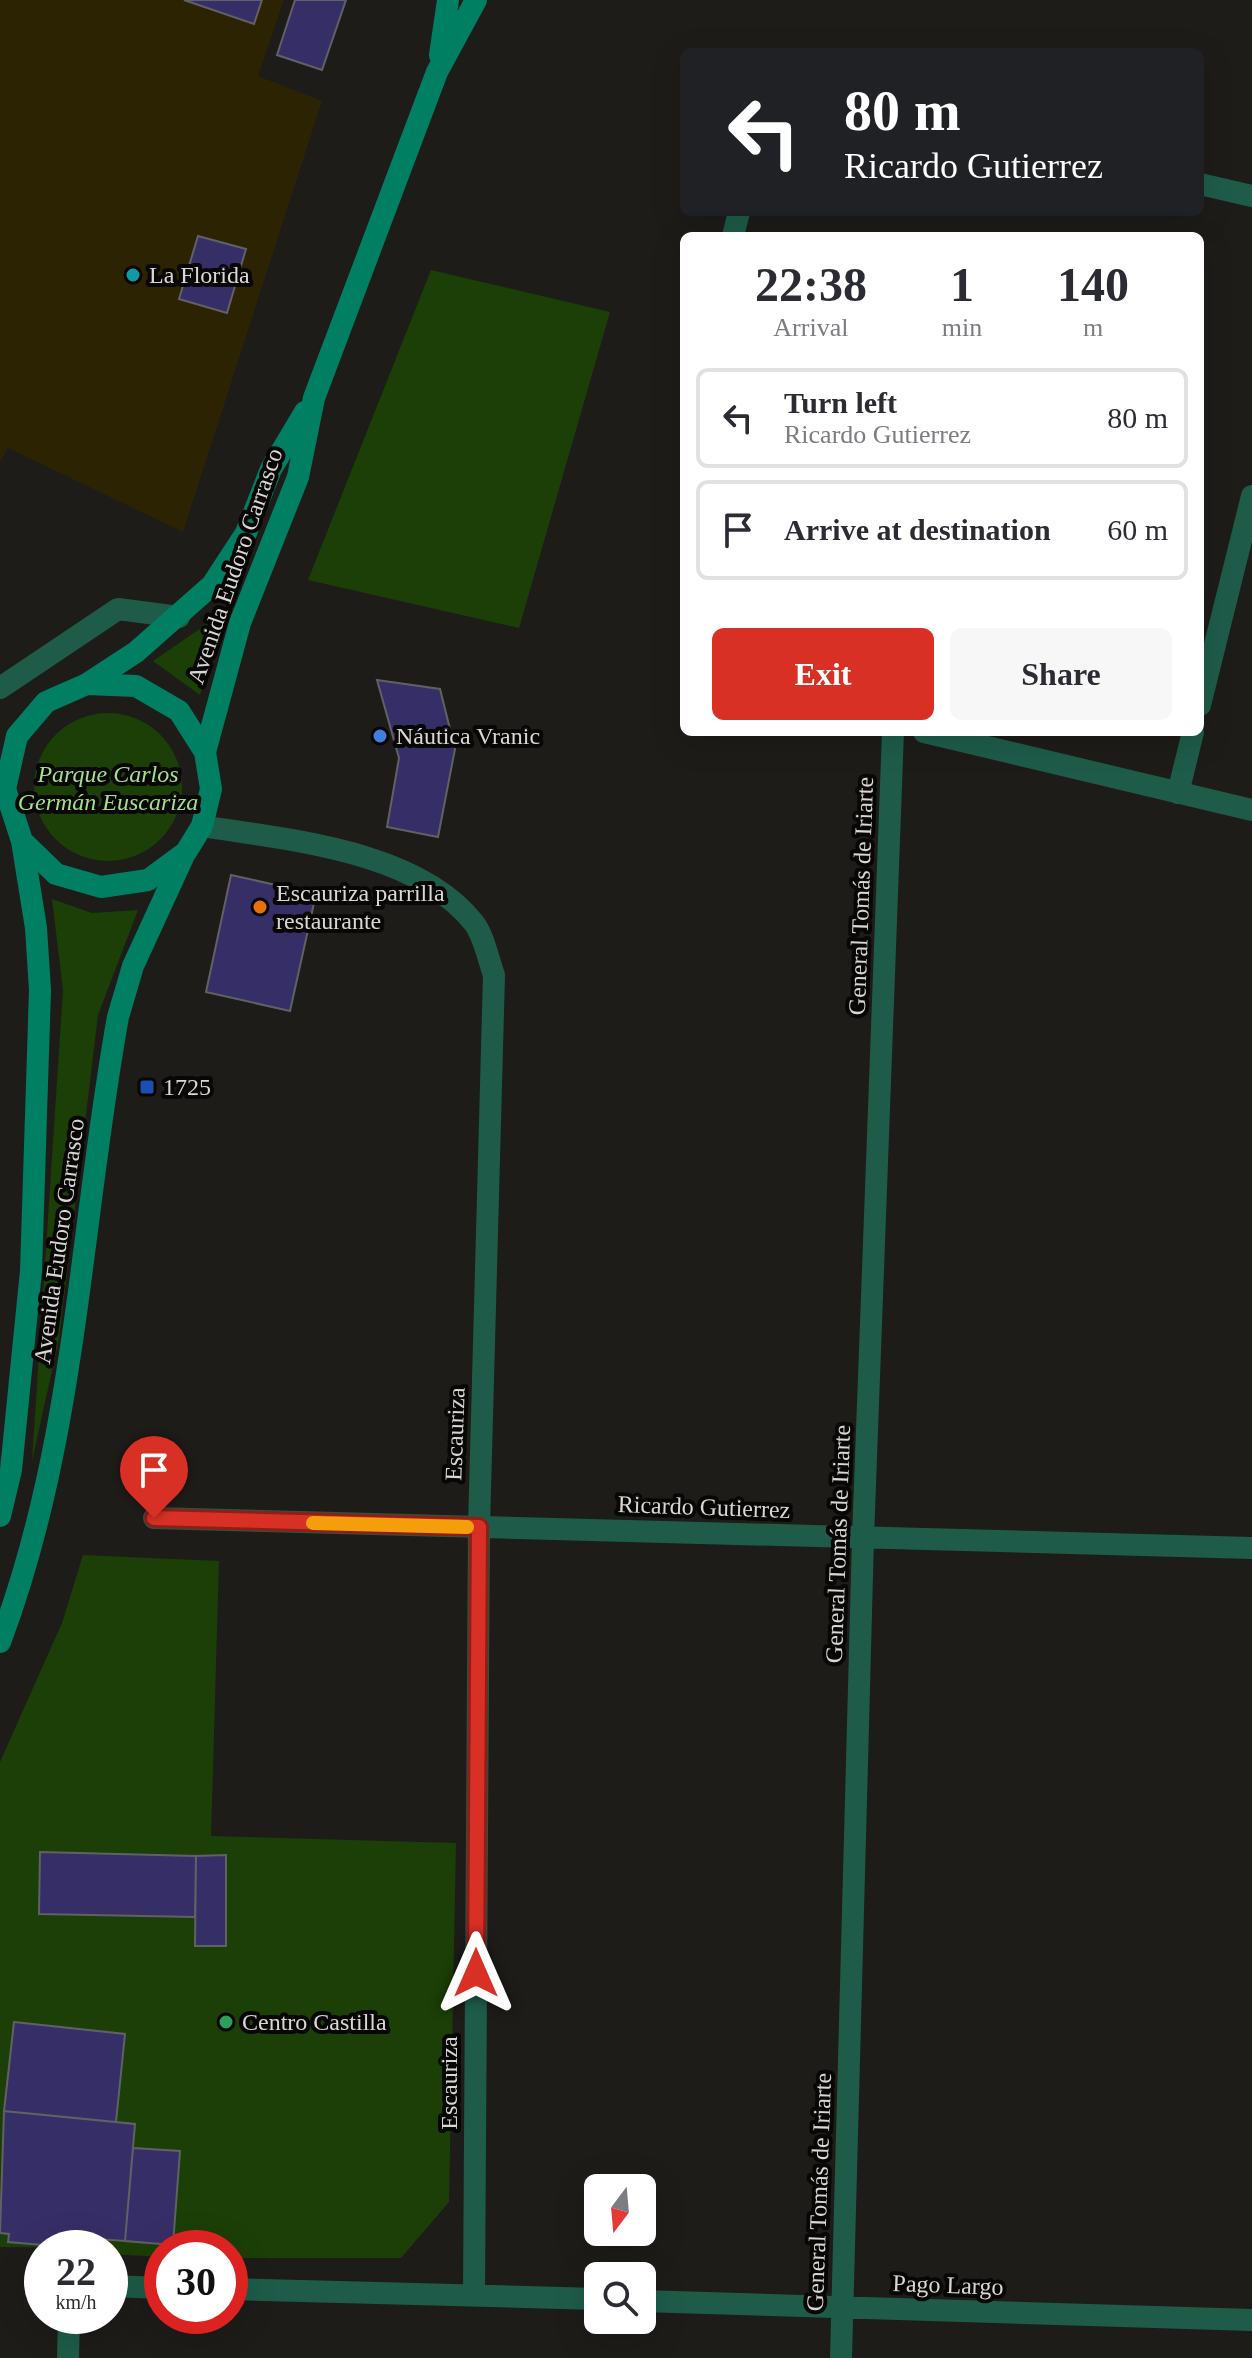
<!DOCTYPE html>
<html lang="en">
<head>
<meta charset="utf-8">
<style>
	body { margin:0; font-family:"Times New Roman",serif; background:#f7f7f7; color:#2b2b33; height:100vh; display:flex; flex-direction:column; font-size:30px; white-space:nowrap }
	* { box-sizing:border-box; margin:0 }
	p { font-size:26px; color:#7c7c81 }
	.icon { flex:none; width:44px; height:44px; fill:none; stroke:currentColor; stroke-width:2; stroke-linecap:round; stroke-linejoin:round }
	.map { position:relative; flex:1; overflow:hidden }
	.panel { position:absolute; left:680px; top:232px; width:524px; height:504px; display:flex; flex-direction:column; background:#fff; border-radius:12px; box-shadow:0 8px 32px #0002 }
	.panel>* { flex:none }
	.hud { position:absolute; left:680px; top:48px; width:524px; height:168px; border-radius:12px; box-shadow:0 8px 32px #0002; background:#202124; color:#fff; overflow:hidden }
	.needle { width:52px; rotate:196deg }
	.tools { position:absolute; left:584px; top:2174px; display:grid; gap:16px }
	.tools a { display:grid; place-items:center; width:72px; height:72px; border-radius:12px; background:#fff; box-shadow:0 8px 32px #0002; font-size:40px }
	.speed { position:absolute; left:24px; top:2230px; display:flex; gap:16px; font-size:40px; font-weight:700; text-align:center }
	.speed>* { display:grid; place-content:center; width:104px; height:104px; border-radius:50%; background:#fff; box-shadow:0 8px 32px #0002; line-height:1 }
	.speed small { font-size:20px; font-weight:400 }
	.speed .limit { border:12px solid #d22; background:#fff; color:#111 }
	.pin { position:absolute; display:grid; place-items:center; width:68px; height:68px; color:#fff; margin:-82px -34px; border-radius:50% 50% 50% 0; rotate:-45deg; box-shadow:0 0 8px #0007 }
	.pin .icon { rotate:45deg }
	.me { position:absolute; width:88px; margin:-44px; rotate:0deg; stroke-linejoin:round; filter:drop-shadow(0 0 6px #0008) }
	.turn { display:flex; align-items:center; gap:28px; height:168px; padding:0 32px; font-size:36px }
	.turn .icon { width:104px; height:104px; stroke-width:2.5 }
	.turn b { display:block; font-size:56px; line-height:68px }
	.eta { display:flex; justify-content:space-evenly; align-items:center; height:136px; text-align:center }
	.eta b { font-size:48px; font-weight:700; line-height:56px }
	.primary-button { display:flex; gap:16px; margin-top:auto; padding:16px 32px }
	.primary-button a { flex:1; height:92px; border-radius:12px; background:#d93025; color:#fff; font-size:32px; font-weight:700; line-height:92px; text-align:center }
	.primary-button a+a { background:#f7f7f7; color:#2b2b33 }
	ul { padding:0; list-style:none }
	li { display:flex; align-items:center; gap:24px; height:100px; margin:0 16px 12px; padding:0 16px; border:4px solid #e1e1e2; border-radius:12px }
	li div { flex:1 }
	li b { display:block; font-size:30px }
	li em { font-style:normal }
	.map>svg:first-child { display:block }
	.green { fill:#1b3f06 }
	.sand { fill:#2b2302 }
	.building { fill:#362e66; stroke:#616165; stroke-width:2 }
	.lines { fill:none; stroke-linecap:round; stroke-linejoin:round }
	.service { stroke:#1e5c49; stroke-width:22 }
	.minor { stroke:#1e5c49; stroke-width:22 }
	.secondary { stroke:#007f63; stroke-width:22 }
	.route-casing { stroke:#8d1f18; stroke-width:20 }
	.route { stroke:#d93025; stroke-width:14 }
	.slow { stroke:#f59e0b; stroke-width:14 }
	.culture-dot { fill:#0f9aa8; stroke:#080706; stroke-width:3 }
	.shop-dot { fill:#3f7fe0; stroke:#080706; stroke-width:3 }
	.food-dot { fill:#e8710a; stroke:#080706; stroke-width:3 }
	.transit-dot { fill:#1a4fb4; stroke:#080706; stroke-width:3 }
	.leisure-dot { fill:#2e9e5b; stroke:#080706; stroke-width:3 }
	.labels { text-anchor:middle; stroke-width:8; stroke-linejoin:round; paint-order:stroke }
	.poi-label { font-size:24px; fill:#d9d7d5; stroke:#080706; text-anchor:start }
	.street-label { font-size:24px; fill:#d9d7d5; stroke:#080706 }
	.park-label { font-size:24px; font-style:italic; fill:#a5df8c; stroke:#080706 }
</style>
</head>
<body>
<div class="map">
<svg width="1252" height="2358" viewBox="0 0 1252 2358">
	<rect width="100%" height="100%" fill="#1e1c19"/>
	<path class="green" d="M431,270L610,312L519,628L308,580Z
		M223,613L200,695L153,661Z
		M34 787a74 74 0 1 1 148 0a74 74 0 1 1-148 0Z
		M52,899L92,913L138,910L98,1015L59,1339L32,1461L63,990Z
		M83,1555L219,1561L211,1836L456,1843L449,2202L401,2258H230V2248H162V2257L110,2254V2248L0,2247V1762L62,1623Z"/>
	<path class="sand" d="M0,0H284L258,76L322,101L183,532L8,448L0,462Z"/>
	<path class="building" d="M184,0H262L254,24Z
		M295,0H346L322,70L277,55Z
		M198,236L246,249L227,313L179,299Z
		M377,680L440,689L455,749L438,837L387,827L399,758Z
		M231,875L316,894L290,1011L206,992Z
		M40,1852L196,1856L195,1917L39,1914Z
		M226,1855V1946H195L196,1856Z
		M14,2022L125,2034L116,2122L4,2111Z
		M4,2111L135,2124L125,2241L55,2236L54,2246L8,2242L9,2234L0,2233Z
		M133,2148L180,2151L173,2245L125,2241Z"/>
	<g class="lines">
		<path class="service" d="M0,688L118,609L179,617"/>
		<path class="minor" d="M1200,184L1252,196
			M733,236L739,212
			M1200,705L1252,496
			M924,732L1252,810
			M1178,793L1193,732
			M202,826C288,840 417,850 474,923C484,936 488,959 494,975L479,1527L474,2295
			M154,1518L1252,1548
			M110,2286L162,2288
			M230,2289L598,2299
			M642,2301L1252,2320
			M68,2358L69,2316
			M841,2358L863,1538L893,732"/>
		<path class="secondary" d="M440,55L448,0
			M87,684L136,652L212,585L246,533L271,469L305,412
			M205,752L240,623L298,477L314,398L437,72L476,0
			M0,1516L11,1470L31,1271L40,990L36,928L22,841L5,789L17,736L46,702L87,684L136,686L179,711L205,752L211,789L202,826L186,852L148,880L101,887L56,874L22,841
			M0,1642C76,1441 80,1226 118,1017L133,966L185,853"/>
	</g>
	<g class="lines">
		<g class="route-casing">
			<path id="route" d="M154,1518L479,1527L476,1973"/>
		</g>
		<use href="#route" class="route"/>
		<path class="slow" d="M313,1523L467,1527"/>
	</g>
	<circle class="culture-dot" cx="133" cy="275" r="8"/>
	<circle class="shop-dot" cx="380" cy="736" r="8"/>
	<circle class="food-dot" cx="260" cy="907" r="8"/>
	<rect class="transit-dot" x="139" y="1079" width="16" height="16" rx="4"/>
	<circle class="leisure-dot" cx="226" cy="2022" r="8"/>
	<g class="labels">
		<g class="poi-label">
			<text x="149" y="283">La Florida</text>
			<text x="396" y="744">Náutica Vranic</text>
			<text x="276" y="901">Escauriza parrilla<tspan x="276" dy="28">restaurante</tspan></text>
			<text x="163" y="1095">1725</text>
			<text x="242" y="2030">Centro Castilla</text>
		</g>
		<g class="street-label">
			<text transform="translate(235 566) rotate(-71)" y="8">Avenida Eudoro Carrasco</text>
			<text transform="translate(861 896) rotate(-88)" y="8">General Tomás de Iriarte</text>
			<text transform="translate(59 1241) rotate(-82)" y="8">Avenida Eudoro Carrasco</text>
			<text transform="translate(455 1434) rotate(-88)" y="8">Escauriza</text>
			<text transform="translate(704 1507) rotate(2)" y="8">Ricardo Gutierrez</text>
			<text transform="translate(838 1544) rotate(-88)" y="8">General Tomás de Iriarte</text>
			<text transform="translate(449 2083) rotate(-90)" y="8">Escauriza</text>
			<text transform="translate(819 2192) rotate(-88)" y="8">General Tomás de Iriarte</text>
			<text transform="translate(948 2285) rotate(2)" y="8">Pago Largo</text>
		</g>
		<g class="park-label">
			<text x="108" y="782">Parque Carlos<tspan x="108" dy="28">Germán Euscariza</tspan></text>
		</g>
	</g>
</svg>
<div class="tools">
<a><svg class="needle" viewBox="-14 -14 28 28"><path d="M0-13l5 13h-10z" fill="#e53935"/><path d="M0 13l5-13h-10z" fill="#7c7c81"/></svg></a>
<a><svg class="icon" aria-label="search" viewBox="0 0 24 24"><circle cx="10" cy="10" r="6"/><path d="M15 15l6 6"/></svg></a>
</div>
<div class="speed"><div>22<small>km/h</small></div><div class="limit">30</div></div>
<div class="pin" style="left:154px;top:1518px;background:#d93025"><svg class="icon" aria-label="arrive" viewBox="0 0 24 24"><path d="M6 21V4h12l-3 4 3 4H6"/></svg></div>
<svg class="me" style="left:476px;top:1973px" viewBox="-20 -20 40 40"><path d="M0-17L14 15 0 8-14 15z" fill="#d93025" stroke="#fff" stroke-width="4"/></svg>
<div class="hud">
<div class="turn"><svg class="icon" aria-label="left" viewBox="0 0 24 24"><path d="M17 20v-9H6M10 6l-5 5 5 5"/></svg><div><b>80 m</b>Ricardo Gutierrez</div></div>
</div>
<section class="panel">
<div class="eta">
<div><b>22:38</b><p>Arrival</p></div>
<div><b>1</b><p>min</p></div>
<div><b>140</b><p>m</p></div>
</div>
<ul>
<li><svg class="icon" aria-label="left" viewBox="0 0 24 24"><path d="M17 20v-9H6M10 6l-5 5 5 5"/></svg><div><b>Turn left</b><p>Ricardo Gutierrez</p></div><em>80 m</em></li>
<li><svg class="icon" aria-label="arrive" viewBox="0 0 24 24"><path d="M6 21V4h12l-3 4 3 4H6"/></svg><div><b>Arrive at destination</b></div><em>60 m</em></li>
</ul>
<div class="primary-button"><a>Exit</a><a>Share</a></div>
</section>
</div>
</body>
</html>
